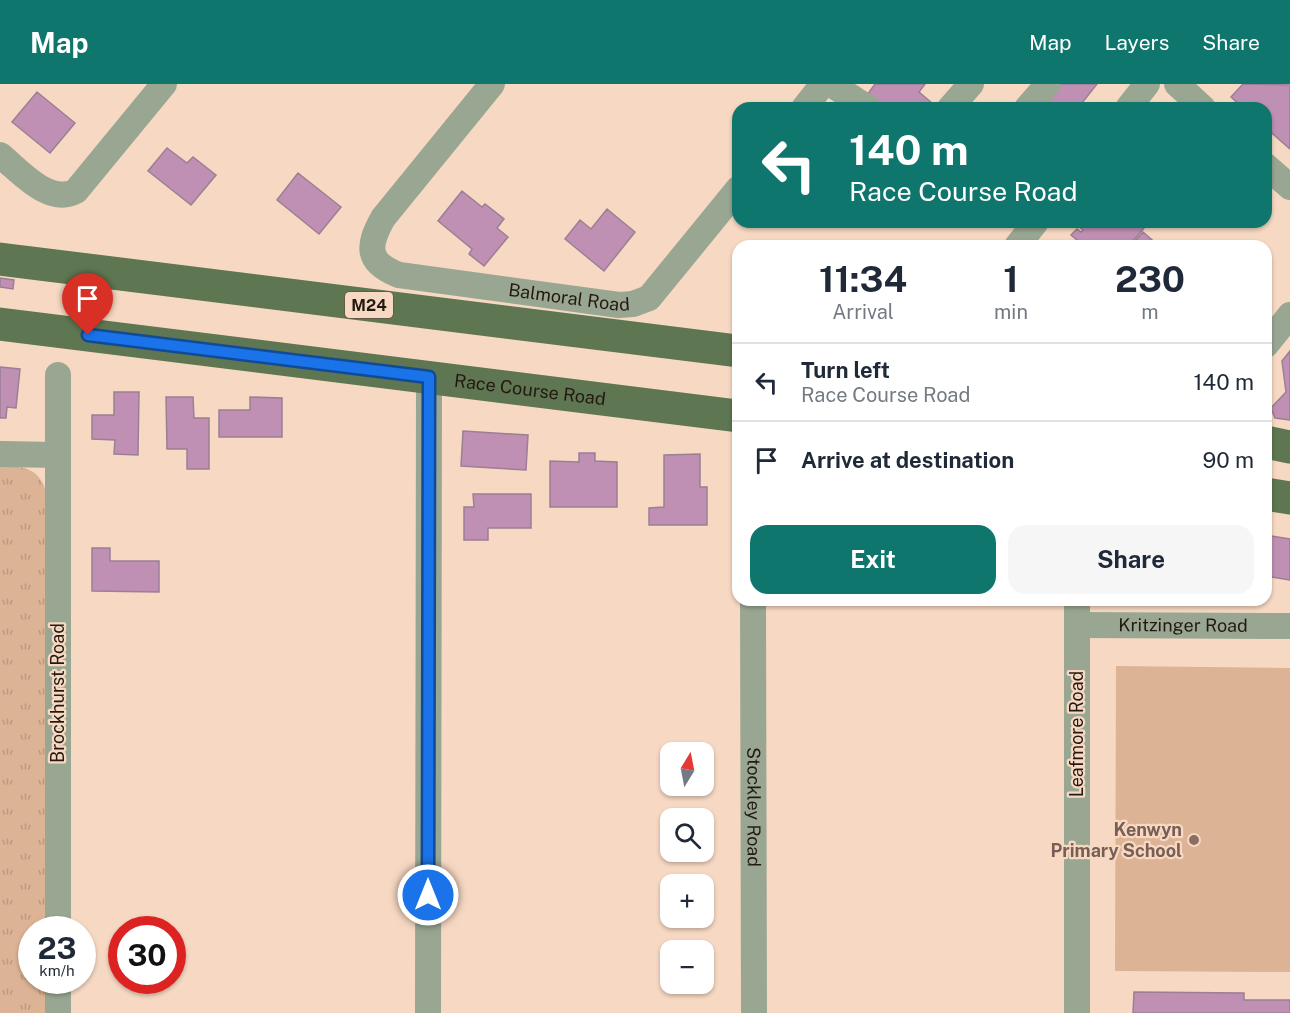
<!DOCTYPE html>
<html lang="en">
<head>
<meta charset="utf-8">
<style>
	body { margin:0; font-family:"Public Sans",sans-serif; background:#f6f6f7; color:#1f2937; height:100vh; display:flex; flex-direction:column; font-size:22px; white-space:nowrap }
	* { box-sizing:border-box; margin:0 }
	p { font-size:20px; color:#747a83 }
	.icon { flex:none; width:33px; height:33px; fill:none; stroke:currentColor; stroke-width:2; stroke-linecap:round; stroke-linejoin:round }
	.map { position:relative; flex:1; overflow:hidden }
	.sheet { position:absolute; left:732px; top:156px; width:540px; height:366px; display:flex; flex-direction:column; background:#fff; border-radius:18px; box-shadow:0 2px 4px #0004 }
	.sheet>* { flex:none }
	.hud { position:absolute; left:732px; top:18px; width:540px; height:126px; border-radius:18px; box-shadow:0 2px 4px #0004; background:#0f766e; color:#fff; overflow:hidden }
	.needle { width:39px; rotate:10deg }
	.fabs { position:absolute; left:660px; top:658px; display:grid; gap:12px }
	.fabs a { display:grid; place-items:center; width:54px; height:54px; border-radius:12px; background:#fff; box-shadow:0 2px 4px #0004; font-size:30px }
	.speed { position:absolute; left:18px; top:832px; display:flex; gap:12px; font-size:30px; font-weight:700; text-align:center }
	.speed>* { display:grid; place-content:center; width:78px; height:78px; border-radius:50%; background:#fff; box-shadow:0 2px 4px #0004; line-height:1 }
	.speed small { font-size:15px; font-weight:400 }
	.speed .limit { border:9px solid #d22; background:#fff; color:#111 }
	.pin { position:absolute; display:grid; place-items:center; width:51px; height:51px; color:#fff; margin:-62px -26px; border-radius:50% 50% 50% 0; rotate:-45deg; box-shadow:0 0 6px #0007 }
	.pin .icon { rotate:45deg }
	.me { position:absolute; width:66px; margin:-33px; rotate:0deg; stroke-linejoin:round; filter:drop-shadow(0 0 4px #0008) }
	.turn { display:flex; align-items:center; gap:21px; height:126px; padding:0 18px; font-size:27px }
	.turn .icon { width:78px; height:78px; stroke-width:2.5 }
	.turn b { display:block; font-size:42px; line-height:51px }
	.eta { display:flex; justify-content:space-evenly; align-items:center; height:102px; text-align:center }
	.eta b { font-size:36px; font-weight:700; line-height:42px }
	.button { display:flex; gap:12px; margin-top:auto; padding:12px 18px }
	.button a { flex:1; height:69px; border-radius:18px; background:#0f766e; color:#fff; font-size:24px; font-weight:700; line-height:69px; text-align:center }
	.button a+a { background:#f6f6f7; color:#1f2937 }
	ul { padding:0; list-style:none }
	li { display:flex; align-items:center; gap:18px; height:78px; padding:0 18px; border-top:2px solid #e0e1e3 }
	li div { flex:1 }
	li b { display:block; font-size:22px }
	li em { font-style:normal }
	header { display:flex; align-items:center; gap:36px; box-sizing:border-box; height:84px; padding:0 30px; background:#0f766e; color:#fff }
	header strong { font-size:28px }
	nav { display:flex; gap:33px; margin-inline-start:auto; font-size:21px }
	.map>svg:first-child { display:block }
	.green { fill:#dcb394 }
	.park { fill:url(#park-tufts) }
	.building { fill:#bf90b4; stroke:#9b7f94; stroke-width:1.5 }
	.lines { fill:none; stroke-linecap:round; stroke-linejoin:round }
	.minor { stroke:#99a792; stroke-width:26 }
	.major { stroke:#5e7651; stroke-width:33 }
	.route-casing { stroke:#114b97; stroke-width:15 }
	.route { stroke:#1a73e8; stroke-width:10 }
	.education-dot { fill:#8d6e63; stroke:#f7d9c3; stroke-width:2 }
	.labels { text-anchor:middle; stroke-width:4.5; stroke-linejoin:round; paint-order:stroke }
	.shield { fill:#f7d9c3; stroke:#635346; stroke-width:1.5 }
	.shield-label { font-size:16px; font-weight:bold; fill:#241911 }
	.street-label { font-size:18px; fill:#241911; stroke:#f7d9c3 }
	.education-label { font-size:18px; font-weight:bold; fill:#785e54; stroke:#f7d9c3; text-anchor:end }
</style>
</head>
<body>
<header>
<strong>Map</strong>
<nav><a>Map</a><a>Layers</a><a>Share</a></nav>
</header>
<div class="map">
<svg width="1290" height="929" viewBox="0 0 1290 929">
	<defs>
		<pattern id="park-tufts" width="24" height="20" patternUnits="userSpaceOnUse" patternTransform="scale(1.5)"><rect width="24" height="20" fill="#dcb394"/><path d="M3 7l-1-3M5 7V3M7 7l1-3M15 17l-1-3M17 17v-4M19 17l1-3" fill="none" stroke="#bd997f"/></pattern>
	</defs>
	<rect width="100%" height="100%" fill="#f7d9c3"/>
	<path class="green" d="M1116,582L1290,584V888L1115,887Z"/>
	<path class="park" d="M0,381C25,383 39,383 47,410V846H32V897H47V929H0Z"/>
	<path class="building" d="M875,0H925L919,8L932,19L928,24H883L867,11Z
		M1047,0H1097L1078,24H1043Z
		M1243,0L1290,1V65L1266,44V24H1243L1231,13Z
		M37,8L75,39L50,69L12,38Z
		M167,64L187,79L193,73L216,91L191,121L148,87Z
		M298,89L341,123L319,150L277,116Z
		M462,107L482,123L485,120L504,135L497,144L508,153L484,182L469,170L472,165L438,137Z
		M607,125L635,148L604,187L565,155L580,136L591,145Z
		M1079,138H1149L1129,162H1084L1071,151L1077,145L1081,148L1083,146L1077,141Z
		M1143,148L1159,162H1131Z
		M0,194L14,196L13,205L0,203Z
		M1290,267V336L1275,334L1271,324L1286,308L1282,277Z
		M0,283L20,285L16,324L7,323L6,334H0Z
		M114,308H139L138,371L114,370L115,356L92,355V331H114Z
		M166,313H193L194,334H209V385H187V365H167Z
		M250,313L282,314V353H219V326H250Z
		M463,347L528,351L526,386L461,382Z
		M579,369H595V377L617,378V423H550V377L579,378Z
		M700,370V403H707V441H649V424L664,423V371Z
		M473,410H531V444H488V456H464V423H474Z
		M1266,451L1290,455V496L1266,492Z
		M92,464H110V477H159V508L92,507Z
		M1134,908L1244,909V916H1290V929H1133Z"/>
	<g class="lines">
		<g class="minor">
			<path id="s1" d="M492,0L383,134C368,161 365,178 399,191L619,221L633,220L649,214L738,105"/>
			<path d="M831,0L868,24"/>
			<path d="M1177,0L1203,24"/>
			<path d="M804,24L823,0"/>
			<path d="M950,24L971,0"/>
			<path d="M1027,24L1048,0"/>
			<path d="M1128,24L1147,0"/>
			<path d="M0,71C20,87 49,122 76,107L164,0"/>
			<path d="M1266,82L1290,103"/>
			<path d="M1017,162L1036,138"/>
			<path d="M1266,261L1290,231"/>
			<path d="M0,370L58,371"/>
			<path id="s2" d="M753,516L754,929"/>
			<path d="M1077,516V929"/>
			<path id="s3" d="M1077,541L1290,542"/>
			<path d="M58,846V291"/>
			<path d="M58,929V897"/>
			<path d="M428,929L429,293"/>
		</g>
		<g class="major">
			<path d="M0,175L738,267"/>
			<path id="s4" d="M0,240L738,332"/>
			<path d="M1266,358L1290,363"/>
			<path d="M1266,410L1290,414"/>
		</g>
	</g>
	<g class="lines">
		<g class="route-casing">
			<path id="route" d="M88,251L429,293L428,811"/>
		</g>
		<use href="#route" class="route"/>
	</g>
	<circle class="education-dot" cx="1194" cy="756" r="6"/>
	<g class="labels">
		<rect class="shield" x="345" y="208" width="48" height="26" rx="4.5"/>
		<g class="shield-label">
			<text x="369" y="227">M24</text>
		</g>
		<g class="street-label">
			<text dy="6" stroke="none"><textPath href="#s1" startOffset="417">Balmoral Road</textPath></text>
			<text dy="6" stroke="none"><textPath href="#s4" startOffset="534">Race Course Road</textPath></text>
			<text dy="6" stroke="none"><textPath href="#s3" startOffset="106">Kritzinger Road</textPath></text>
			<text transform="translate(58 609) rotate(-90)" y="6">Brockhurst Road</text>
			<text transform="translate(1077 650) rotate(-90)" y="6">Leafmore Road</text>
			<text dy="6" stroke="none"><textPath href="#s2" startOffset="207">Stockley Road</textPath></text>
		</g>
		<g class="education-label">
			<text x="1182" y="752">Kenwyn<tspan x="1182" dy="21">Primary School</tspan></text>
		</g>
	</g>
</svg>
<div class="fabs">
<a><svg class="needle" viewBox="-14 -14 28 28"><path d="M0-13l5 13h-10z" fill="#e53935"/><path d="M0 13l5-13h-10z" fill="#747a83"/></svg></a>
<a><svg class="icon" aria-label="search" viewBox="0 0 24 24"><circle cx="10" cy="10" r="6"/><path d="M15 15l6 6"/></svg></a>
<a>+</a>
<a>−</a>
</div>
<div class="speed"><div>23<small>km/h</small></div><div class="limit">30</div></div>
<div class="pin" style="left:88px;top:251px;background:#d93025"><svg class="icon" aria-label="arrive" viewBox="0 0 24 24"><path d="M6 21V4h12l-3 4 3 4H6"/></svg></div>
<svg class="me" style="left:428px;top:811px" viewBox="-20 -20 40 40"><circle r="17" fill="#1a73e8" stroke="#fff" stroke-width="3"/><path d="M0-11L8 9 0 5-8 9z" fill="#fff"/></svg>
<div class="hud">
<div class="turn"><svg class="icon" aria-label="left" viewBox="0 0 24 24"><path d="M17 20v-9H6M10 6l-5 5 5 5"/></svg><div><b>140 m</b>Race Course Road</div></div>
</div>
<section class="sheet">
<div class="eta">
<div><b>11:34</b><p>Arrival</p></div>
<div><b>1</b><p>min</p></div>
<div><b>230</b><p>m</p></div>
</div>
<ul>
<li><svg class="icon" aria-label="left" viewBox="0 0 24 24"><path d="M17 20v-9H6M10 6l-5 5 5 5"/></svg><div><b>Turn left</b><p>Race Course Road</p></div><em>140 m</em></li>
<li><svg class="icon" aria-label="arrive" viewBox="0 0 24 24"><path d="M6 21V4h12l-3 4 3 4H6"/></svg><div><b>Arrive at destination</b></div><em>90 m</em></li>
</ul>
<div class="button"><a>Exit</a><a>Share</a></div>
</section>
</div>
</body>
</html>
